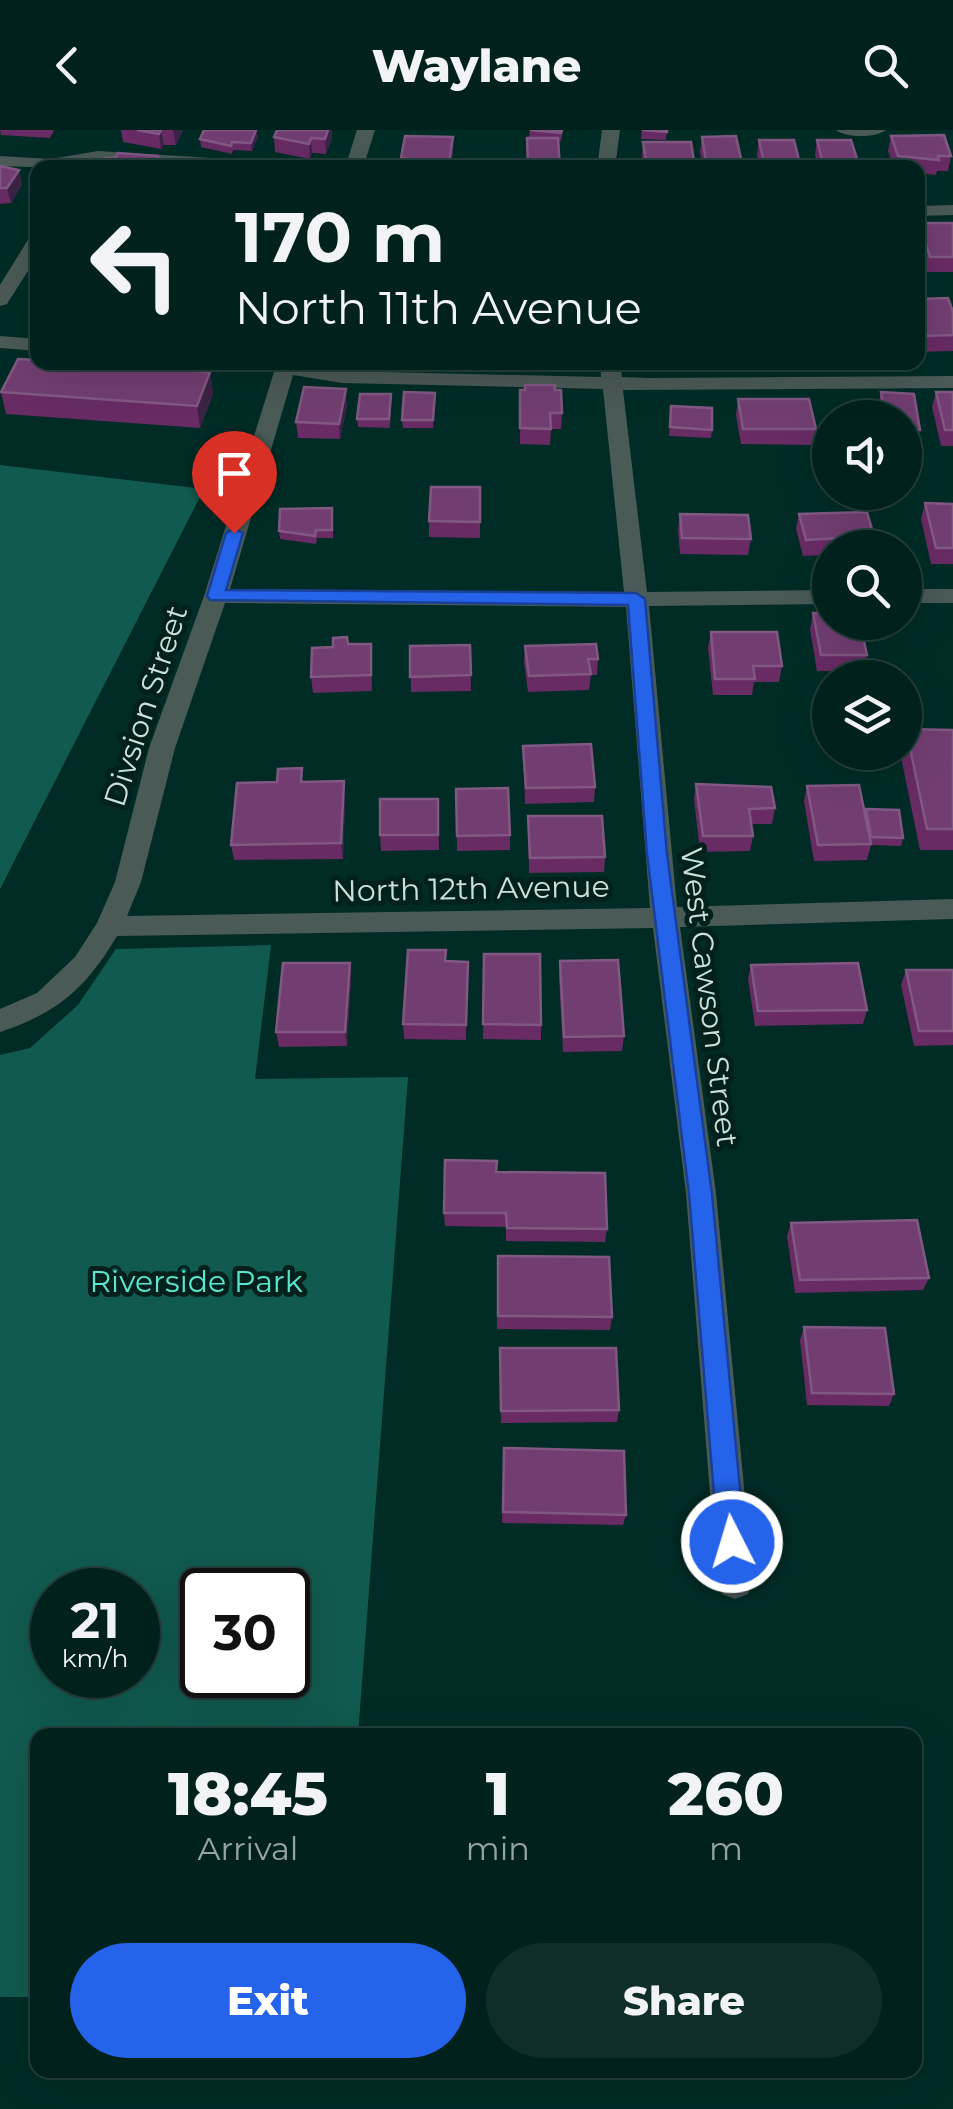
<!DOCTYPE html>
<html lang="en">
<head>
<meta charset="utf-8">
<style>
	body { margin:0; font-family:Montserrat,sans-serif; background:#0f2e29; color:#f1f3f6; height:100vh; display:flex; flex-direction:column; font-size:38px; white-space:nowrap }
	* { box-sizing:border-box; margin:0 }
	p { font-size:32px; color:#96a3a3 }
	.icon { flex:none; width:55px; height:55px; fill:none; stroke:currentColor; stroke-width:2; stroke-linecap:round; stroke-linejoin:round }
	.map { position:relative; flex:1; overflow:hidden }
	.side { position:absolute; left:30px; top:1598px; width:892px; height:350px; display:flex; flex-direction:column; background:#01211c; border-radius:20px; box-shadow:0 10px 40px #0002,0 0 0 2px #233e3b }
	.side>* { flex:none }
	.guide { position:absolute; left:30px; top:30px; width:895px; height:210px; border-radius:20px; box-shadow:0 10px 40px #0002,0 0 0 2px #233e3b; background:#01211c; color:#f1f3f6; overflow:hidden }
	.controls { position:absolute; left:812px; top:270px; display:grid; gap:20px }
	.controls a { display:grid; place-items:center; width:110px; height:110px; border-radius:50%; background:#01211c; box-shadow:0 10px 40px #0002,0 0 0 2px #233e3b; font-size:50px }
	.speed { position:absolute; left:30px; top:1438px; display:flex; gap:20px; font-size:50px; font-weight:700; text-align:center }
	.speed>* { display:grid; place-content:center; width:130px; height:130px; border-radius:50%; background:#01211c; box-shadow:0 10px 40px #0002,0 0 0 2px #233e3b; line-height:1 }
	.speed small { font-size:25px; font-weight:400 }
	.speed .limit { border:5px solid #111; border-radius:15px; background:#fff; color:#111 }
	.pin { position:absolute; display:grid; place-items:center; width:85px; height:85px; color:#fff; margin:-102px -42px; border-radius:50% 50% 50% 0; rotate:-45deg; box-shadow:0 0 10px #0007 }
	.pin .icon { rotate:45deg }
	.me { position:absolute; width:110px; margin:-55px; rotate:355deg; stroke-linejoin:round; filter:drop-shadow(0 0 8px #0008) }
	.turn { display:flex; align-items:center; gap:35px; height:210px; padding:0 40px; font-size:45px }
	.turn .icon { width:130px; height:130px; stroke-width:2.5 }
	.turn b { display:block; font-size:70px; line-height:85px }
	.eta { display:flex; justify-content:space-evenly; align-items:center; height:170px; text-align:center }
	.eta b { font-size:60px; font-weight:800; line-height:70px }
	.action { display:flex; gap:20px; margin-top:auto; padding:20px 40px }
	.action a { flex:1; height:115px; border-radius:60px; background:#2563eb; color:#fff; font-size:40px; font-weight:800; line-height:115px; text-align:center }
	.action a+a { background:#0f2e29; color:#f1f3f6 }
	header { display:flex; justify-content:space-between; align-items:center; height:130px; padding:0 40px; background:#01211c; font-size:45px; font-weight:800 }
	.map>svg:first-child { display:block }
	.green { fill:#115a4f; fill-rule:evenodd }
	.lines { fill:none; stroke-linecap:round; stroke-linejoin:round }
	.minor { fill:#4a5a57; fill-rule:evenodd }
	.wall { fill:#682b64 }
	.shaded-wall { fill:#3a2346 }
	.building { fill:#723e71; stroke:#805882; stroke-width:2.5 }
	.route { fill:#2563eb; stroke:#184099; stroke-width:2.5 }
	.labels { text-anchor:middle; stroke-width:10; stroke-linejoin:round; paint-order:stroke }
	.street-label { font-size:30px; fill:#cce1dc; stroke:#02211c }
	.park-label { font-size:30px; fill:#5de6cf; stroke:#02211c }
</style>
</head>
<body>
<header><svg class="icon" aria-label="back" viewBox="0 0 24 24"><path d="M15 5l-7 7 7 7"/></svg>Waylane<svg class="icon" aria-label="search" viewBox="0 0 24 24"><circle cx="10" cy="10" r="6"/><path d="M15 15l6 6"/></svg></header>
<div class="map">
<svg width="953" height="1979" viewBox="0 0 953 1979">
	<rect width="100%" height="100%" fill="#012c26"/>
	<path class="green" d="M0,335L204,359L0,759Z
		M271,815L255,949L408,947L358,1605H38L37,1867H0V925L30,918L78,875L116,819ZM52,1460H138V1545H52ZM202,1460H288V1545H202Z"/>
	<g class="lines">
		<path class="minor" d="M357,0H375L363,38H345Z
			M602,0H620L615,38H597Z
			M836,0H886C875,8 847,8 836,0Z
			M98,21L293,33L301,38H199L98,31L61,38L0,36V26L51,29Z
			M953,75V85L918,86V76Z
			M38,104V125L7,174L0,176V155L31,105Z
			M0,206L38,209V221L0,218Z
			M243,232H297L342,241L601,247L600,232H620L622,247L649,248L953,246V258L623,260L647,462L830,460V474L649,476L677,777L953,769V789L680,797L716,1063L753,1451L748,1464L735,1469L722,1464L717,1451L686,1063L653,798L117,806C86,858 58,883 0,902V879L37,863L75,827L97,793L115,752L149,618L204,466L274,242ZM293,245L342,253L603,259L624,462L230,459ZM225,473L626,477L650,778L127,786L141,752L175,618Z
			M905,459H953V473H905Z"/>
	</g>
	<path class="wall" d="M0,0H54L50,8L1,5Z
		M121,0H183L176,15H164L161,19L123,12Z
		M277,0H332V8L326,24L312,23L310,29L275,22L274,7Z
		M530,0H563L561,11L529,8Z
		M642,0H667L666,10L641,9Z
		M258,6L252,21L233,20L232,24L201,17L200,9Z
		M891,6L951,26L948,41H937L936,45L918,43V38H894L888,21Z
		M702,7L743,38H703L700,22Z
		M759,10L801,38H760L757,25Z
		M817,10L860,38H818L815,25Z
		M643,12L695,38H644L642,27Z
		M453,22L450,38H401V28Z
		M0,36L19,40L22,55L11,73L0,74Z
		M919,93H953V142H926L918,114Z
		M918,169L953,182V221L918,222Z
		M369,232H447V234Z
		M210,242L213,264L200,298L6,284L1,262Z
		M520,260H555L562,283L561,299H551L550,315L520,314Z
		M881,262L920,300L918,308H905V288H881L879,271Z
		M936,262H953V316H941L932,277Z
		M391,264L390,298L358,297L357,289Z
		M738,269L816,299L813,315L741,314L736,285Z
		M435,271L433,298H403L402,290Z
		M347,275L340,309L298,308L296,292Z
		M671,276L712,300L711,308L669,306Z
		M480,357V408L429,407V391Z
		M925,373L953,374V434H931L921,389Z
		M680,384L751,409L748,425L680,424L678,400Z
		M799,384L874,406L872,418H830V425L803,426L796,399Z
		M333,386V408H317L316,414L280,409L279,401Z
		M813,483L867,525L863,541H817L810,499Z
		M711,502L782,536L779,552H754L752,565H713L708,518Z
		M348,514H371L372,561L313,563L311,547L333,517Z
		M470,515L471,561L411,562L410,516Z
		M525,516L598,529L597,545H591L589,560L528,562L524,532Z
		M906,599L953,600V720H920L900,622H905Z
		M523,616L595,657L594,672L525,674Z
		M304,652L345,667L343,729L234,730L231,715Z
		M696,654L775,678L772,694H751L753,706L750,721L700,722L694,669Z
		M807,656L865,684L866,679L903,708L901,716L871,715L867,730L814,731L804,671Z
		M456,659L510,705V720L457,721Z
		M438,669L439,720L381,721L380,705Z
		M528,686L605,727L604,742L529,743Z
		M484,824L541,895V910L483,909Z
		M446,831L468,832L466,910L404,909L403,894Z
		M560,831L624,906L622,921L563,922L559,846Z
		M350,833L351,848L347,916L279,917L276,902Z
		M751,835L867,880L863,894L755,896L748,849Z
		M906,840H953V915L914,916L901,855Z
		M496,1042L607,1099L605,1112L506,1111V1097L445,1096L444,1083Z
		M791,1093L929,1148L923,1160L795,1163L787,1106Z
		M498,1126L612,1187L610,1200L497,1199Z
		M804,1197L894,1264L889,1276L807,1275L800,1210Z
		M500,1218L619,1280L617,1292L501,1293Z
		M504,1318L626,1385L623,1395L502,1393Z"/>
	<path class="shaded-wall" d="M161,0L164,15L161,19L159,4Z
		M173,0H183L176,15Z
		M256,0L258,6L252,21L251,13Z
		M328,0H332V8L326,24L325,9Z
		M453,7V22L450,38H449Z
		M311,8L312,23L310,29L309,14Z
		M158,26L160,38H152Z
		M19,40L22,55L11,73L7,58Z
		M210,242L213,264L200,298L197,276Z
		M346,259L347,275L340,309L339,294Z
		M344,651L345,667L343,729L341,713Z
		M350,833L351,848L347,916L345,902Z"/>
	<path class="building" d="M137,0H161L159,4Z
		M204,0H256L251,13L232,12L231,16L200,9Z
		M277,0H328L325,9L311,8L309,14L274,7Z
		M530,0H562L561,3Z
		M642,0H667V2Z
		M944,5L951,26H938L939,30L898,26L891,6Z
		M405,6L453,7L449,34L401,28Z
		M736,6L743,38H707L702,7Z
		M527,8H558L560,38H528Z
		M759,10H794L801,38H765Z
		M817,10H851L860,38H824Z
		M643,12H691L695,38H647Z
		M118,23L158,26L152,38H100L106,28H115Z
		M281,34L302,36L301,38H279Z
		M0,36L19,40L7,58H0Z
		M919,93H953V127H930Z
		M948,168L953,182V205L919,206L918,169Z
		M18,229L38,230V232H69L210,242L197,276L1,262Z
		M525,255H555V260H561L562,283H550L551,299L520,298V260H525Z
		M304,257L346,259L339,294L296,292Z
		M404,262L435,263L433,290H402Z
		M881,262L914,264L920,300L905,299V288H885Z
		M936,262H953V300H945Z
		M360,264H391L389,289H357Z
		M738,269H809L816,299H743Z
		M671,276L712,278V300L670,297Z
		M431,357H480V392L429,391Z
		M925,373L953,374V418H936Z
		M332,378V400H316L315,406L279,401L280,379Z
		M867,382L874,406L806,410L799,384Z
		M680,384L748,385L751,409L682,408Z
		M813,483H830V492H860L867,525H821Z
		M711,502H777L782,536H753L755,549H715Z
		M347,507L348,514H371V545L311,547L312,518L333,517V508Z
		M596,514L598,529H588L591,544L529,546L525,516Z
		M470,515L471,545L410,547V516Z
		M906,599L953,600V699H927Z
		M591,614L595,657L526,658L523,616Z
		M302,638L301,652L344,651L341,713L231,715L237,653L277,652L278,639Z
		M696,654L771,657L775,678L749,679L753,706H703Z
		M859,655L871,714L818,715L807,656Z
		M508,658L510,705L457,706L456,659Z
		M380,669H438V705H380Z
		M866,679L899,680L903,708L871,707Z
		M528,686H602L605,727L530,728Z
		M408,820H446L445,831L468,832L466,895L403,894Z
		M484,824H540L541,895L483,894Z
		M618,830L624,906L564,907L560,831Z
		M283,833H350L345,902H276Z
		M858,833L867,880L758,881L751,835Z
		M906,840H953V901H919Z
		M445,1030L497,1031L496,1042L605,1043L607,1099L507,1098L506,1083H444Z
		M917,1090L929,1148L800,1150L791,1093Z
		M498,1126L609,1127L612,1187L498,1186Z
		M804,1197L885,1198L894,1264L812,1263Z
		M500,1218H616L619,1280L501,1281Z
		M504,1318L624,1321L626,1385L503,1382Z"/>
	<path class="route" d="M234,398L243,403L226,460L636,463L645,469L667,724L712,1064L745,1412L741,1421L732,1425L722,1421L718,1412L689,1064L647,724L628,475L210,470L207,466L226,403Z"/>
	<g class="labels">
		<g class="street-label">
			<text transform="translate(146 576) rotate(-72)" y="10">Divsion Street</text>
			<text transform="translate(471 759) rotate(-1)" y="10">North 12th Avenue</text>
			<text transform="translate(709 867) rotate(83)" y="10">West Cawson Street</text>
		</g>
		<g class="park-label">
			<text x="196" y="1162">Riverside Park</text>
		</g>
	</g>
</svg>
<div class="controls">
<a><svg class="icon" aria-label="sound" viewBox="0 0 24 24"><path d="M4 9h4l5-4v14l-5-4H4zM17 9q2 3 0 6"/></svg></a>
<a><svg class="icon" aria-label="search" viewBox="0 0 24 24"><circle cx="10" cy="10" r="6"/><path d="M15 15l6 6"/></svg></a>
<a><svg class="icon" aria-label="layers" viewBox="0 0 24 24"><path d="M12 4l9 5-9 5-9-5zM3 14l9 5 9-5"/></svg></a>
</div>
<div class="speed"><div>21<small>km/h</small></div><div class="limit">30</div></div>
<div class="pin" style="left:234px;top:403px;background:#d93025"><svg class="icon" aria-label="arrive" viewBox="0 0 24 24"><path d="M6 21V4h12l-3 4 3 4H6"/></svg></div>
<svg class="me" style="left:732px;top:1412px" viewBox="-20 -20 40 40"><circle r="17" fill="#2563eb" stroke="#fff" stroke-width="3"/><path d="M0-11L8 9 0 5-8 9z" fill="#fff"/></svg>
<div class="guide">
<div class="turn"><svg class="icon" aria-label="left" viewBox="0 0 24 24"><path d="M17 20v-9H6M10 6l-5 5 5 5"/></svg><div><b>170 m</b>North 11th Avenue</div></div>
</div>
<section class="side">
<div class="eta">
<div><b>18:45</b><p>Arrival</p></div>
<div><b>1</b><p>min</p></div>
<div><b>260</b><p>m</p></div>
</div>
<div class="action"><a>Exit</a><a>Share</a></div>
</section>
</div>
</body>
</html>
